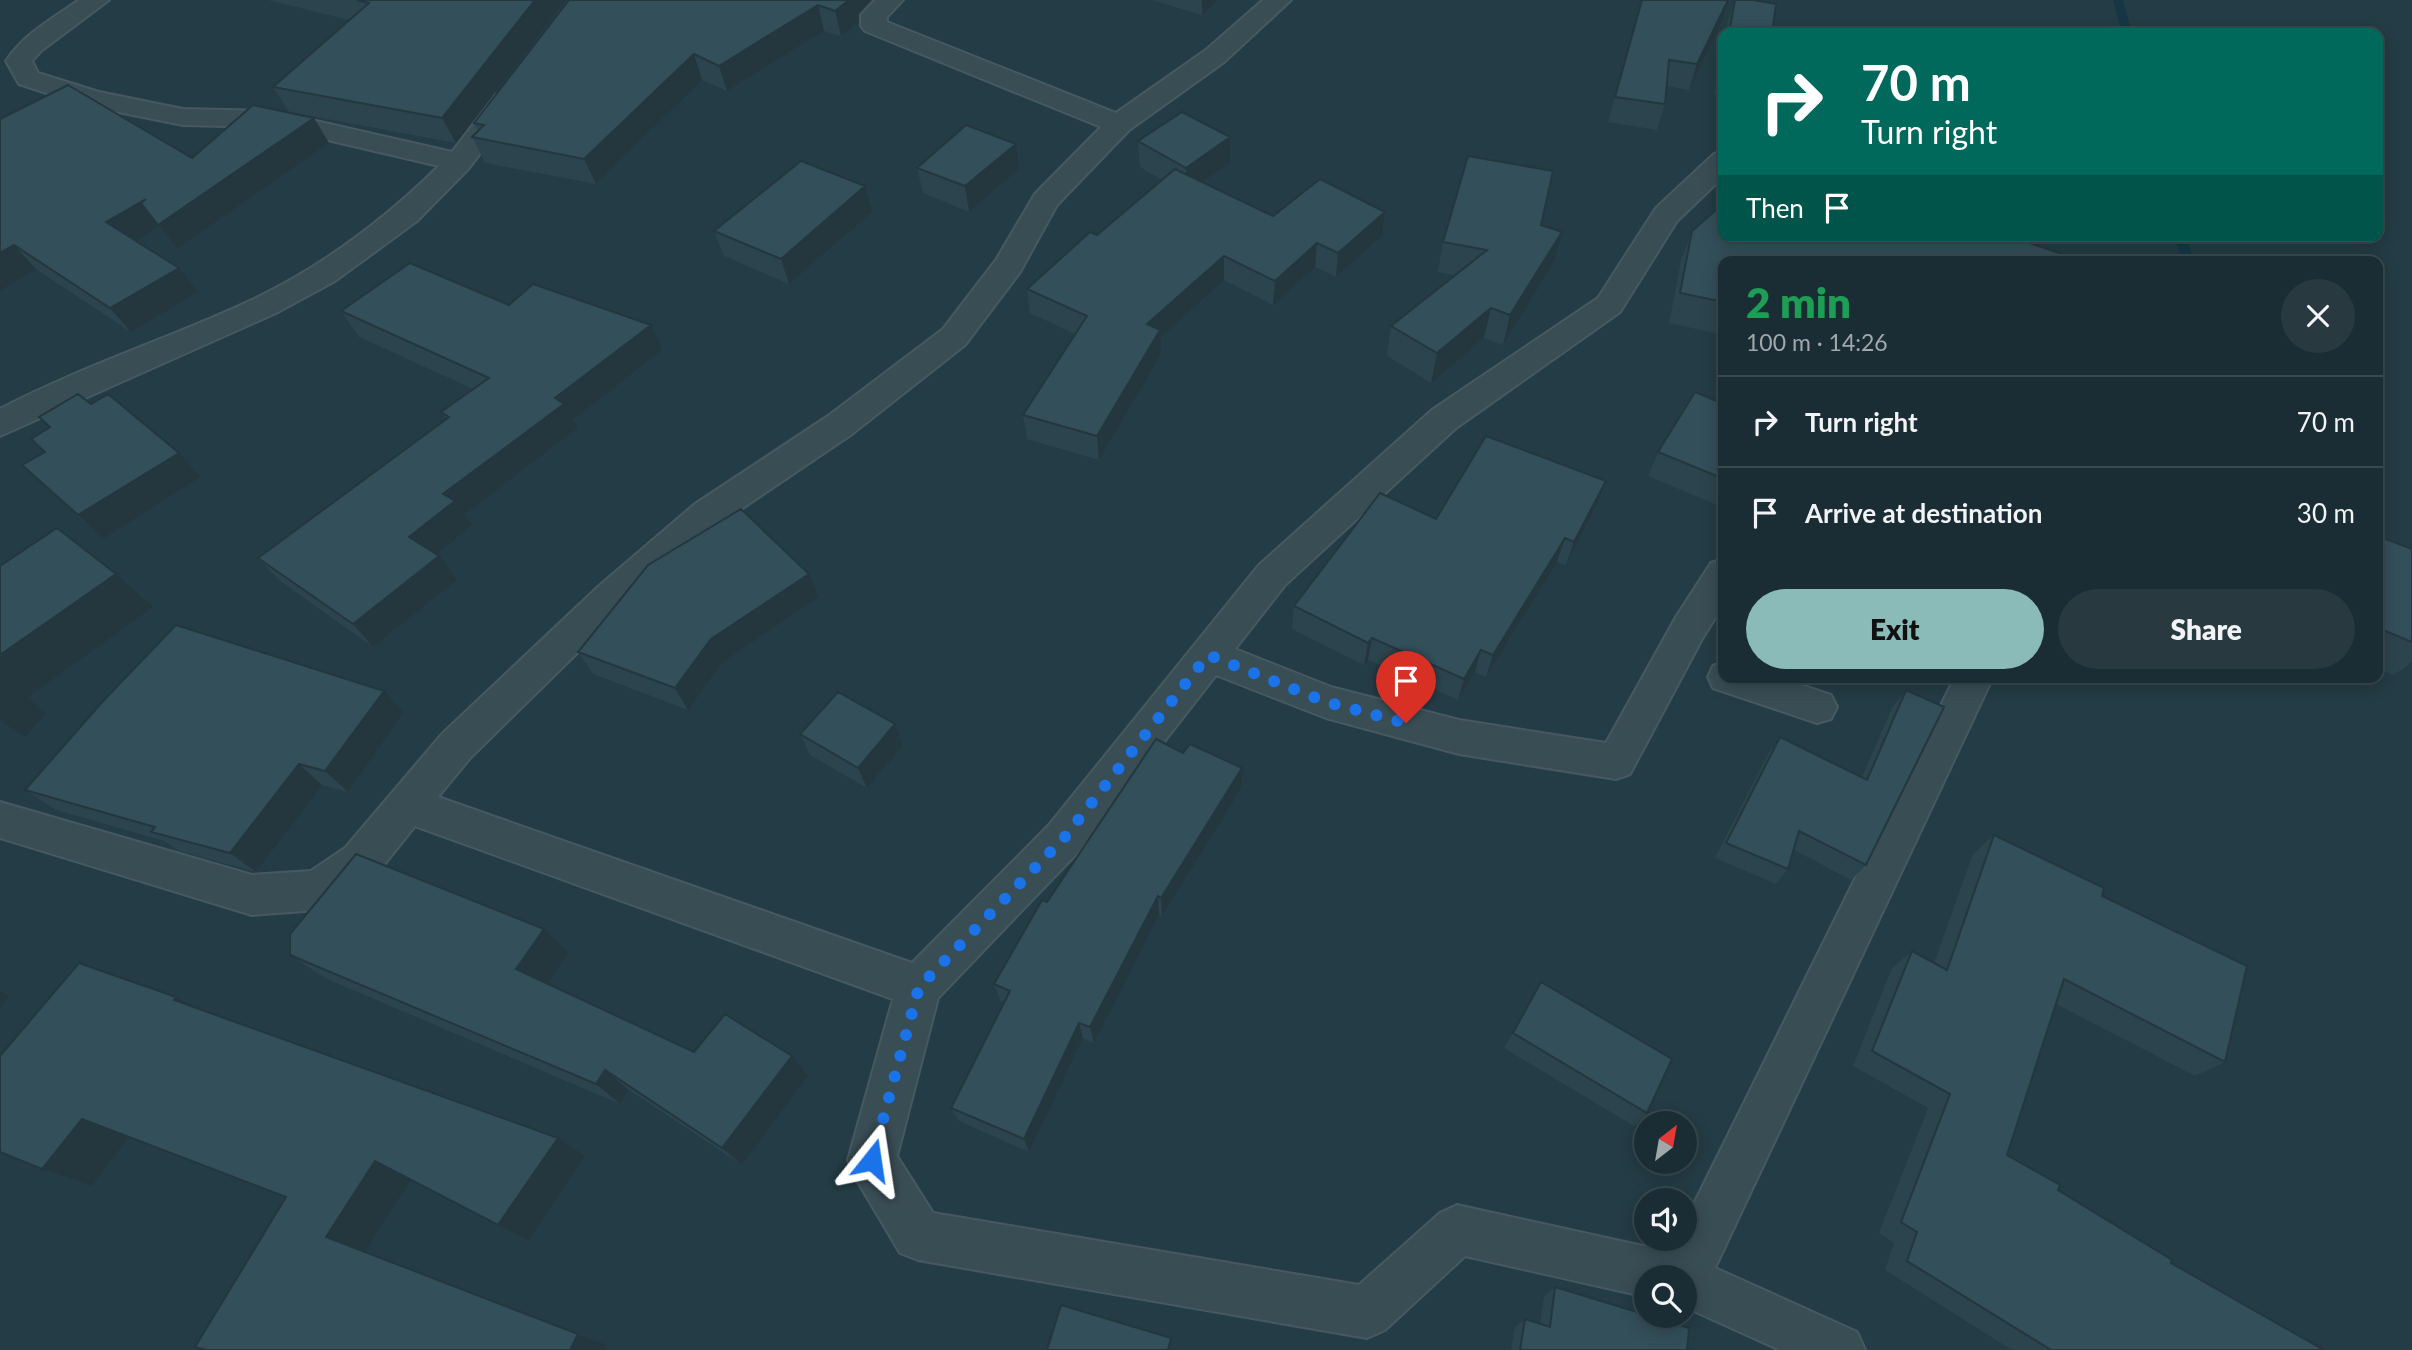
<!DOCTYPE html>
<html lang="en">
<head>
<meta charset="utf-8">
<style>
	body { margin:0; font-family:Lato,sans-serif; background:#283940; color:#f1f3f6; height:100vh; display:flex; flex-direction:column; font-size:26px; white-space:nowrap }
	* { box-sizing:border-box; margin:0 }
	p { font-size:23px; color:#a0a8ac }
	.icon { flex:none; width:38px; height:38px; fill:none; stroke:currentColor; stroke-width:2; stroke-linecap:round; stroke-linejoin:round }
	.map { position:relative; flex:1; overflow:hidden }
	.drawer { position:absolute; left:1718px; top:256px; width:665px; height:427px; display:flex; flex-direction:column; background:#1b2d34; border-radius:14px; box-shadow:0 4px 18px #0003,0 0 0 2px #39494f }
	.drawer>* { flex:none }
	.guide { position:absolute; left:1718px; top:28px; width:665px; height:214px; border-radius:14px; box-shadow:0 4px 18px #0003,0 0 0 2px #39494f; background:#00695c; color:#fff; overflow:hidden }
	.needle { width:46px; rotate:31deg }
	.buttons { position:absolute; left:1634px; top:1111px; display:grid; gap:14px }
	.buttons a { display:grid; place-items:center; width:63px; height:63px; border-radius:50%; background:#1b2d34; box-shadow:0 4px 18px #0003,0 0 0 2px #39494f; font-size:35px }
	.pin { position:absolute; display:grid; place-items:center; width:60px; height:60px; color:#fff; margin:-72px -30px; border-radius:50% 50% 50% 0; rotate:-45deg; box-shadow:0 0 7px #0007 }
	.pin .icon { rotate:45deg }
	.me { position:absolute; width:77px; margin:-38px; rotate:15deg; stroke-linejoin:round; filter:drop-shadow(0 0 5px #0008) }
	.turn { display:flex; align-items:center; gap:24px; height:147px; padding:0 28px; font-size:32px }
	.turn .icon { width:91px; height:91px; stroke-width:2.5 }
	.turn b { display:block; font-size:49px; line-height:60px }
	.then { display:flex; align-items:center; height:66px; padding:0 28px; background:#0003; gap:14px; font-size:26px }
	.round { display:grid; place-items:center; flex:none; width:74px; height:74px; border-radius:37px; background:#283940 }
	.headline { display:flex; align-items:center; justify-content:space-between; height:119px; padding:0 28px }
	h1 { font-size:42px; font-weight:800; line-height:52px; color:#1e9e55 }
	.action { display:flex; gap:14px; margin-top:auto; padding:14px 28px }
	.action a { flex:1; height:80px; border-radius:42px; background:#8bbbb9; color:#111; font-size:28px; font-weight:800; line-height:80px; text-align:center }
	.action a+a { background:#283940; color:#f1f3f6 }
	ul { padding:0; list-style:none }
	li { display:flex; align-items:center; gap:21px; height:91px; padding:0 28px; border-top:2px solid #39494f }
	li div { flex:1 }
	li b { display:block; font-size:26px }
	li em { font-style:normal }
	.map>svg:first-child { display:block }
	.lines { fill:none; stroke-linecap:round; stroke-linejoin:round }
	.stream { fill:#153745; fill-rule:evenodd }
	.minor-casing { stroke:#465961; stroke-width:4 }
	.minor { fill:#394d55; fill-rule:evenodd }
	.wall { fill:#2c444d }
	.shaded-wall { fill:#24373f }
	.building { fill:#334f5a; stroke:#24373f; stroke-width:2 }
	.route { stroke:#1a73e8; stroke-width:12; stroke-dasharray:0 21.6 }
</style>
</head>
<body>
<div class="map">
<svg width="2412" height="1350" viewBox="0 0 2412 1350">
	<rect width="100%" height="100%" fill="#243c45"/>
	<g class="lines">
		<path class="stream" d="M2113,0H2123L2132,33H2122Z
			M2173,236H2185L2195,261H2183Z"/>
		<g class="minor-casing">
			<path id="minor" d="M79,0H109L41,51L32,61L38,73L99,92L183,109L272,111L452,152L496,95L506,93L516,95L520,101L469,168L417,221L335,281L276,313L0,436V409C82,366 171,338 254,299C323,266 384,220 439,166L272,127L183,125L83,105L19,84L6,61C24,34 53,18 79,0Z
				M875,0H903L887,17V22L1116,113L1206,50L1263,0H1291L1224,62L1129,130L1057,205L1020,272L965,345L852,434L719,524L625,606L470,758L438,797L912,963L1049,825L1259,565L1432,410L1598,298L1656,208L1714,154L1724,151V176L1677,221L1620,312L1456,428L1285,585L1235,649L1331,687L1459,720L1606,743L1676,617L1711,563L1724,559V604L1702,639L1630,774L1616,779L1459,754L1326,718L1216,675L1079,851L938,998L897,1156L933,1213L1359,1285L1440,1213L1457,1205L1670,1252L1677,1239H1685V1222L1955,677H1993L1715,1268L1857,1332L1865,1350H1780L1685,1307V1278H1647V1297L1465,1256L1385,1330L1367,1338L918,1260L900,1253L855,1177L848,1160L893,999L415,826L375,876L333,904L318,910L252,915L0,838V802L252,875L311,871L345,848L442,734L599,586L695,504L828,416L943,329L996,260L1035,194L1101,127L865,31L861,26V15Z
				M1724,662V677H1777L1831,695L1837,707L1831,719L1817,723L1713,688L1708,677L1713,666Z"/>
		</g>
		<use href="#minor" class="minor"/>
	</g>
	<path class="wall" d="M268,0H566L456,143L289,112L273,87L349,20Z
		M569,0H871L859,13L858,22L841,36L824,31L727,91L702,80L596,184L485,163L472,137L478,131L474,123Z
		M1152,0H1218L1202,15Z
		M1642,0H1729L1723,19L1689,90L1667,86L1665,104L1657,130L1608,122Z
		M1735,0L1772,33H1725L1728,20Z
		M1724,42V95L1714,94Z
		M0,119L192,158L329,143L177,249L159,227L136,241L179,268L198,292L131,332L36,269L0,291Z
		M1138,141L1230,163L1203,182L1273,216L1382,236L1336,277L1315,267L1273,305L1224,280L1161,337V354L1099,460L1027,439L1023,415L1075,334L1030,313L1027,289L1097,235L1162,180L1140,167Z
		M917,168L1019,169L969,212L923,193Z
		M872,212L789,284L724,256L714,231Z
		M1541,225L1554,262L1503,345L1484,338L1431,383L1387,356L1391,326L1454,275L1438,272L1443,242Z
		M1692,231L1724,261V335L1669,323L1681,261Z
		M509,305L662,350L573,420L578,428L465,514L472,525L436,554L457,580L373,647L280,581L258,558L446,419L441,412L473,389L359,337L341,311Z
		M91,404L179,453L201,477L103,539L22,465L45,452L31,439L50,428L39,417Z
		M1724,404V508L1648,476L1658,452Z
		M1606,481L1597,504L1566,565L1557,562L1486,677L1475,672L1458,700L1368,660L1364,665L1292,629L1294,606L1436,519Z
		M2378,536L2412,549V662L2394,675L2378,669Z
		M809,574L819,597L723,662L688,710L593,674L578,652Z
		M1906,690L1866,865L1851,880L1794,850L1788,869L1776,884L1715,858L1768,754L1780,737L1862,777L1892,708Z
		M404,712L348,792L322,785L256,872L179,851L164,841L56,810L25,790Z
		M895,724L903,746L867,788L810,755L800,734Z
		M1241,789L1162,916L1159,914L1094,1043L1083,1038L1029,1152L959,1121L951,1108L1005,1003L1000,1000L994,984L1047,902Z
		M1994,835L2102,896L2225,1062L2195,1076L2056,1004L2007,1155L2058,1190L2171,1263L2324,1350H2012L1885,1270L1894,1243L1879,1233L1928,1108L1853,1066L1892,968L1912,951L1934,963L1973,854Z
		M569,953L548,984L694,1052L808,1076L742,1165L629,1090L620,1104L325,978L290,955Z
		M1541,982L1647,1113L1634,1126L1504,1048Z
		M195,1008L585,1156L529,1240L410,1180L365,1252L607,1345L206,1350L286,1197L129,1137L92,1186L42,1169Z
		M1555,1287L1687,1350H1511L1515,1327L1525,1319L1540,1324L1544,1296Z"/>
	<path class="shaded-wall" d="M535,0H566L456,143L442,118Z
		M849,0H871L859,13L858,22L841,36L835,11Z
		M1202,0H1218L1202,15Z
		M1728,0H1729L1723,19L1689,90L1697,64Z
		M818,5L824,31L727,91L719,66Z
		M694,54L702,80L596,184L584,159Z
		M314,118L329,143L177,249L141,203L159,227L126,247L106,222L146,199Z
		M1230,137V163L1187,193L1186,168Z
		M1016,144L1019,169L969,212L965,186Z
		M865,186L872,212L789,284L781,259Z
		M1385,212L1382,236L1336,277L1338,253Z
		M1562,232L1554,262L1503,345L1510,315Z
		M1317,243L1315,267L1273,305L1275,281Z
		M14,245L36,269L0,291V253Z
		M1224,256V280L1161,337V354L1099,460L1097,436L1147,324Z
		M179,268L198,292L131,332L110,308Z
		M1491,308L1484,338L1431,383L1437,353Z
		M651,325L662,350L573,420L578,428L465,514L472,525L428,561L409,537L443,494L555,398Z
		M179,453L201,477L103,539L78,515Z
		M1606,481L1597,504L1566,565L1574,542Z
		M1565,538L1557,562L1486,677L1493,655Z
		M439,556L457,580L373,647L353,624Z
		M116,574L153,607L29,696L46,713L25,737L0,720V655Z
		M809,574L819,597L723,662L688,710L675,688L711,639Z
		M1372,638L1368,660L1364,665L1368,643Z
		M1481,650L1475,672L1458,700L1464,679Z
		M384,691L404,712L348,792L325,771Z
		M895,724L903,746L867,788L858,768Z
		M299,764L322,785L256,872L230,853Z
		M1242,768L1241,789L1162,916L1161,898Z
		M1158,896L1159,914L1094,1043L1090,1027Z
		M544,929L569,953L543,991L516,969Z
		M0,991L9,996L0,1008Z
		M176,997L217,1020L174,1000Z
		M1079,1023L1083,1038L1029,1152L1024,1139Z
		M792,1056L808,1076L742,1165L722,1148Z
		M605,1070L629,1090L620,1104L596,1084Z
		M82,1119L129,1137L92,1186L42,1169Z
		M558,1138L585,1156L529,1240L498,1225Z
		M375,1161L411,1179L365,1252L607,1345L604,1350H570L326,1237Z
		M1171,1338L1172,1344L1170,1350H1168Z"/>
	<path class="building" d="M357,0H535L442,118L273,87L369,3Z
		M569,0H849L835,11L818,5L719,66L694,54L584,159L472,137L484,125L474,123Z
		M1642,0H1728L1697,64L1669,60L1665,104L1615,97Z
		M1735,0H1753L1776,4L1772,33H1729Z
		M68,85L192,158L253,105L314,118L158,225L141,203L146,199L106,222L179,268L110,308L14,245L0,253V119Z
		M1182,112L1230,137L1186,168L1138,141Z
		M966,125L1016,144L965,186L917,168Z
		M1468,156L1553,171L1541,225L1562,232L1510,315L1491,308L1437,353L1391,326L1487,250L1443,242Z
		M801,161L865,186L781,259L714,231Z
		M1175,169L1273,216L1320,179L1385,212L1338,253L1317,243L1275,281L1224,256L1147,324L1160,330L1097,436L1023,415L1087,316L1027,289L1090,232L1097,235Z
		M1724,203V236H2010L2082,261H1724V302L1680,293L1692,231Z
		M2101,257L2113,261H2099Z
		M410,263L509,305L533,284L651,325L555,398L564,404L443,494L455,501L409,537L439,556L353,624L258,558L449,417L441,412L489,378L341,311Z
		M1695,392L1724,404V479L1658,452Z
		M78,394L91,404L108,394L179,453L78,515L22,465L45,452L31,439L50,427L39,417Z
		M1486,436L1606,481L1574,542L1565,538L1493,655L1481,650L1464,679L1372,638L1368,643L1294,606L1380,493L1436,519Z
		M741,509L809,574L711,639L675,688L578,652L648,565Z
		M57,528L116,574L0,655V566Z
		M2378,536L2412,549V642L2378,628Z
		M176,625L384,691L325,771L299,764L230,853L151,832L155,827L25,790L104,700Z
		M1906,690L1944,707L1866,865L1799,831L1788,869L1726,843L1780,737L1867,780Z
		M838,692L895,724L858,768L800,734Z
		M1156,739L1183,753L1190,744L1242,768L1161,898L1158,896L1090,1027L1079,1023L1024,1139L951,1108L1010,991L994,984L1042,900L1047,902Z
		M1994,835L2104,888L2102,896L2247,966L2225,1062L2064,979L2007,1155L2060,1185L2058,1190L2172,1260L2171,1263L2324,1350H2051L1907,1261L1917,1232L1901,1222L1950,1094L1872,1051L1912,951L1947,970Z
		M356,854L544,929L516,969L694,1052L725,1014L792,1056L722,1148L605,1070L596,1084L290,955V934Z
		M79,963L176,997L174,1000L558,1138L498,1225L375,1161L326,1237L578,1334L570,1350H206L195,1347L286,1197L82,1119L42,1169L0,1152V1056Z
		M1541,982L1672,1059L1647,1113L1513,1033Z
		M1555,1287L1647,1315V1316L1689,1328L1687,1350H1520L1525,1319L1550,1327Z
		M1061,1305L1171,1338L1168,1350H1047Z"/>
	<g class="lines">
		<path class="route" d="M872,1160L919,987L1064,838L1208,655L1326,702L1406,723"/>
	</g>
</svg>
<div class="buttons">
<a><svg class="needle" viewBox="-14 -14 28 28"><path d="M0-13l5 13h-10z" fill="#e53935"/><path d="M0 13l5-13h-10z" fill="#a0a8ac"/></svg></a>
<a><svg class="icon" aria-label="sound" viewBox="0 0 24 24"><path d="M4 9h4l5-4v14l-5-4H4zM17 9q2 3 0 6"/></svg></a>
<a><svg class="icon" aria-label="search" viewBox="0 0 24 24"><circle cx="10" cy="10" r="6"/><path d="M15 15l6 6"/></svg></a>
</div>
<div class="pin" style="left:1406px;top:723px;background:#d93025"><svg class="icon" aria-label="arrive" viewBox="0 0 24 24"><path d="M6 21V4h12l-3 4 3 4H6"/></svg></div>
<svg class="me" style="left:872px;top:1160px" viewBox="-20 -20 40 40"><path d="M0-17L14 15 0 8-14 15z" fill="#1a73e8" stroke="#fff" stroke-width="4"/></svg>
<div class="guide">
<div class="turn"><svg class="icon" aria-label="right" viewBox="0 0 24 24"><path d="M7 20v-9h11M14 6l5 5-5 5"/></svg><div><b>70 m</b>Turn right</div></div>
<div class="then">Then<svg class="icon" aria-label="arrive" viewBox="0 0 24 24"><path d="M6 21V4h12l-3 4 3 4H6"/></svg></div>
</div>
<section class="drawer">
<div class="headline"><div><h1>2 min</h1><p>100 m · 14:26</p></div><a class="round"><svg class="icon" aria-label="close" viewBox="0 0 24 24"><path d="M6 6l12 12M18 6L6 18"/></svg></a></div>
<ul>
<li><svg class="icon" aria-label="right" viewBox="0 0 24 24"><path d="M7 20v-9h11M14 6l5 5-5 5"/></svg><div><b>Turn right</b></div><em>70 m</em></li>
<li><svg class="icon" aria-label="arrive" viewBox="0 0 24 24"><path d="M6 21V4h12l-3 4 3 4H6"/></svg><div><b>Arrive at destination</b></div><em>30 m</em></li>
</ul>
<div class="action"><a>Exit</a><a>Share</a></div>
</section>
</div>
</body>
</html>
